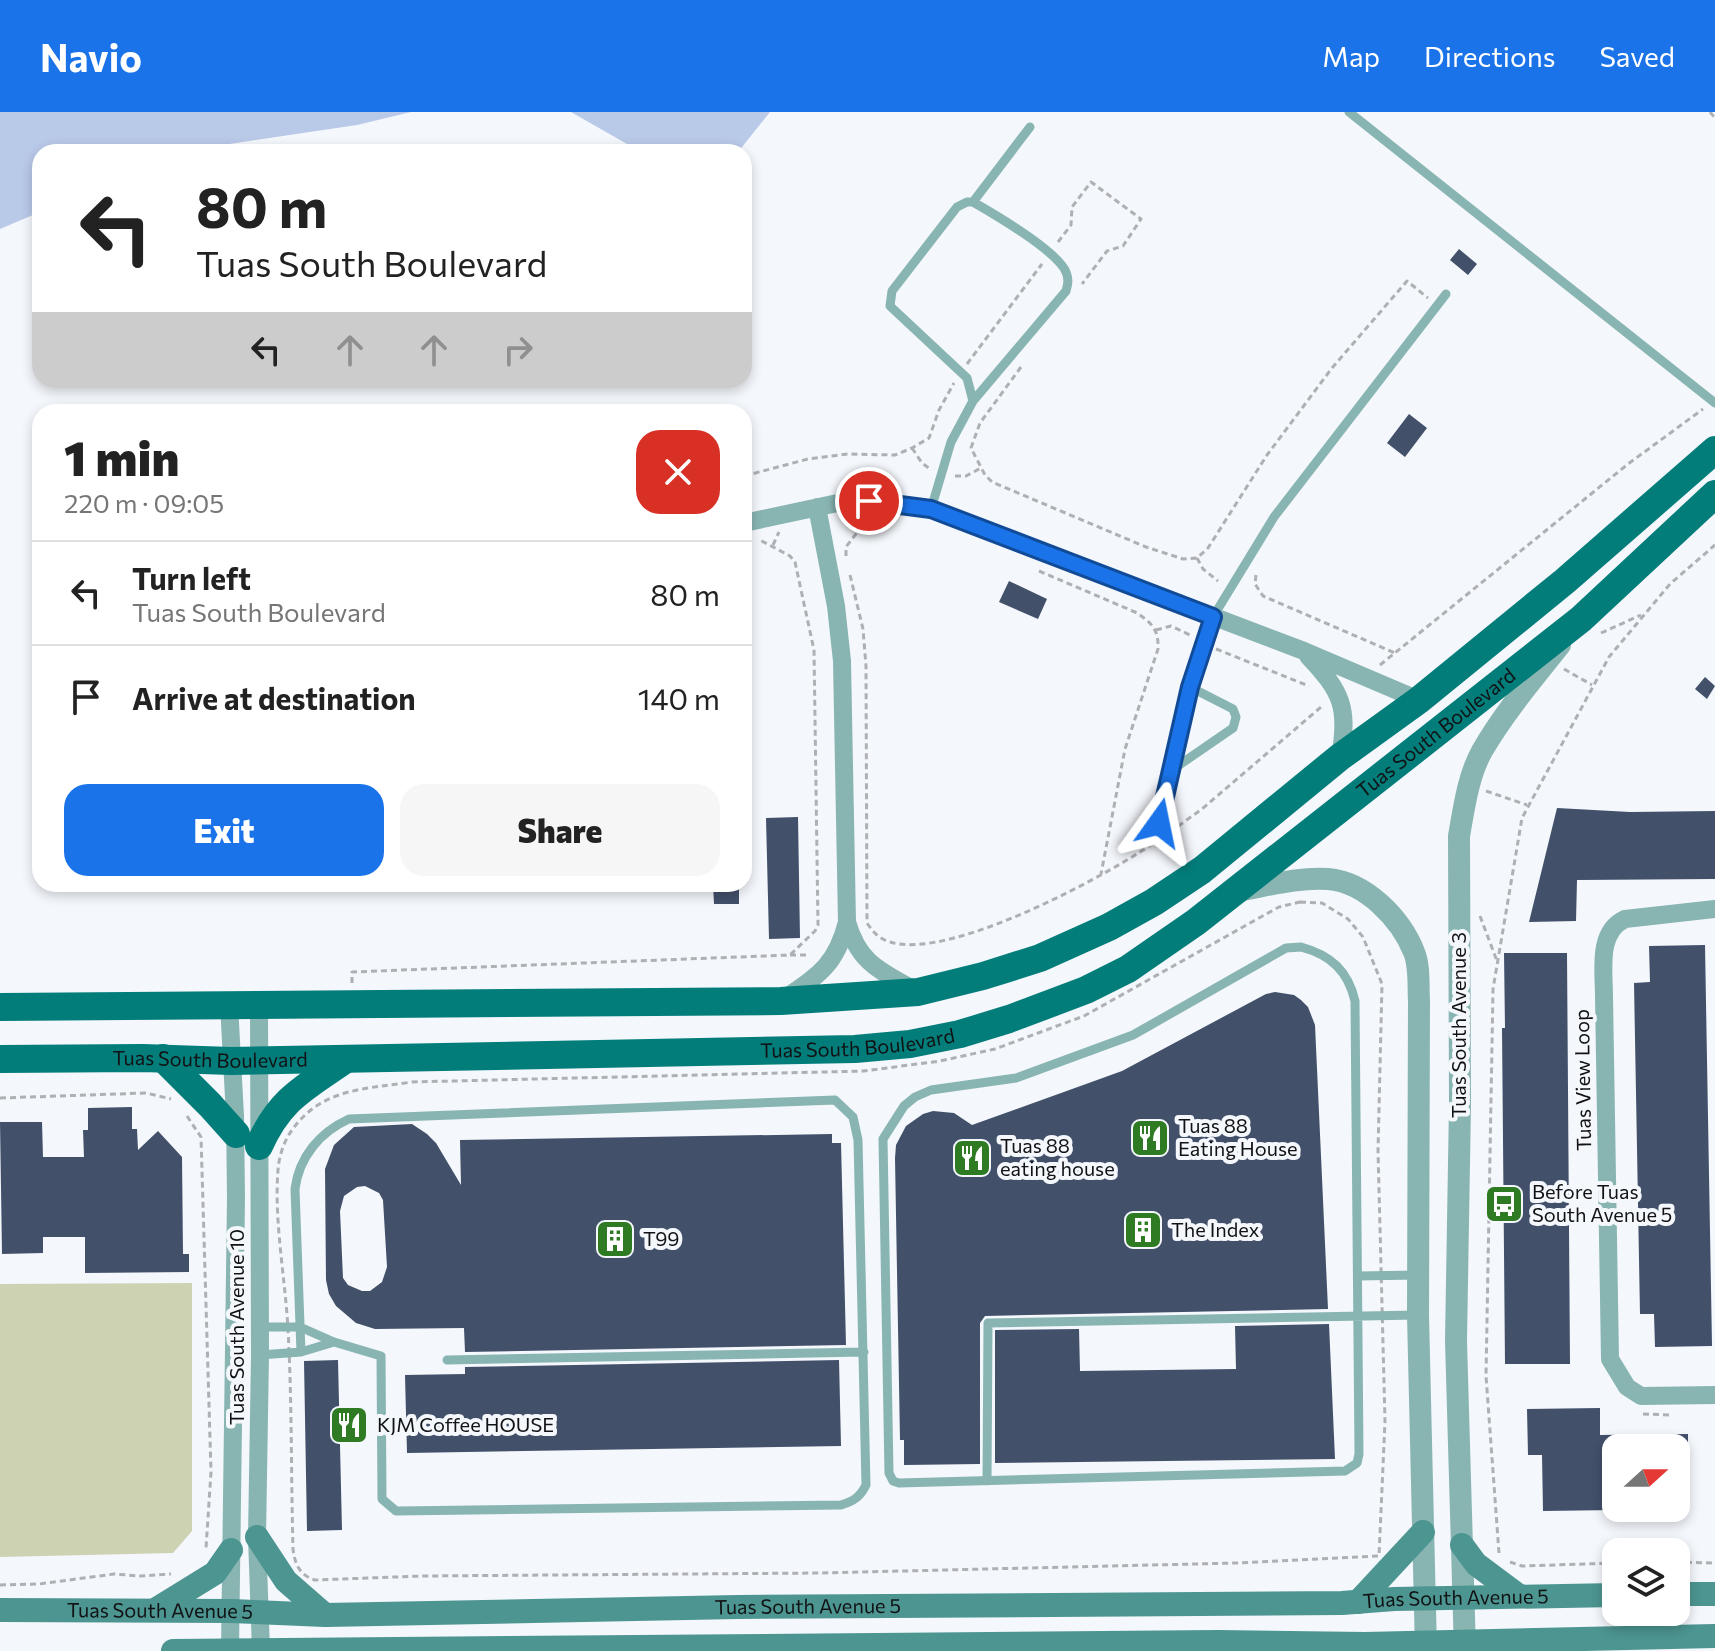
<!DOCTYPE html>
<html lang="en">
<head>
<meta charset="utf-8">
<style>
	body { margin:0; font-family:Commissioner,sans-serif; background:#f6f6f6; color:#222; height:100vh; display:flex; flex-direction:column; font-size:30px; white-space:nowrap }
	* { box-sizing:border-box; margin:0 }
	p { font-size:26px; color:#767676 }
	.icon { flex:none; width:44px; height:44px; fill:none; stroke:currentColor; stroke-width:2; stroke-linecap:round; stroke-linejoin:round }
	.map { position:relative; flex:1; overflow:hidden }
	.details { position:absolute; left:32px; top:292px; width:720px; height:488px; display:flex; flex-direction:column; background:#fff; border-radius:24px; box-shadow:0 4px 12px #0003 }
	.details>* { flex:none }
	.guide { position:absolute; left:32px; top:32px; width:720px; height:244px; border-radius:24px; box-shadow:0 4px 12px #0003; background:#fff; color:#222; overflow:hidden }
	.needle { width:52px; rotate:69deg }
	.fabs { position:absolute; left:1602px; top:1322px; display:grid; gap:16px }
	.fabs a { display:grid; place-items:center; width:88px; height:88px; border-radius:16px; background:#fff; box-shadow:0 4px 12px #0003; font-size:40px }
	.pin { position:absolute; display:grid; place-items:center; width:68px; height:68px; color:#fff; margin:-34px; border:4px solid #fff; border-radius:50%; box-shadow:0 2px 8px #0007 }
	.me { position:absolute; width:88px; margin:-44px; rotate:12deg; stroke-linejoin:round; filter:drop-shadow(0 0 6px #0008) }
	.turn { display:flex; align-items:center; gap:28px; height:168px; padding:0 32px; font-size:36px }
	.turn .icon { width:104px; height:104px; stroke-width:2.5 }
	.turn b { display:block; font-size:56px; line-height:68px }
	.lanes { display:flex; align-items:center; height:76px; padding:0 32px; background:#0003; justify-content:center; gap:40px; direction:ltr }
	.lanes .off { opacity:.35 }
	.round { display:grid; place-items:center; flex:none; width:84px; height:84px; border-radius:24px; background:#f6f6f6 }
	.overview { display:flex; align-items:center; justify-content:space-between; height:136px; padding:0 32px }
	h1 { font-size:48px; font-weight:800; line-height:60px }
	.action { display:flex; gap:16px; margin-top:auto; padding:16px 32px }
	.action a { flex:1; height:92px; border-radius:24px; background:#1a73e8; color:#fff; font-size:32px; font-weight:800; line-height:92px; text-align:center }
	.action a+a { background:#f6f6f6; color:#222 }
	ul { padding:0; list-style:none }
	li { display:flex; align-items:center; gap:24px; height:104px; padding:0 32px; border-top:2px solid #e0e0e0 }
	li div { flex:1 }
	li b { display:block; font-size:30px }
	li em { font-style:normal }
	header { display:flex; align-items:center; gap:48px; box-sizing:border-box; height:112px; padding:0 40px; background:#1a73e8; color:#fff }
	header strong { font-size:38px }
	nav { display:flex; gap:44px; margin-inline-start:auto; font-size:28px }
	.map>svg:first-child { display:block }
	.green { fill:#cdd2b3 }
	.water { fill:#b9c9e8 }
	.building { fill:#42506a; fill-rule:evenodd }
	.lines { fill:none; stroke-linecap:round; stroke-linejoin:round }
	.path { stroke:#aeb0b4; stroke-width:3; stroke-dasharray:6 4; stroke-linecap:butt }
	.service { stroke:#88b5b2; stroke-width:9 }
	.minor { stroke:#88b5b2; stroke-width:18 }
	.tertiary { stroke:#88b5b2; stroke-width:22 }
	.secondary { stroke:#4c9591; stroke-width:24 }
	.primary { stroke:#027d7a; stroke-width:28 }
	.route-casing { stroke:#114b97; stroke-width:20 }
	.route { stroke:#1a73e8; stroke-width:14 }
	.labels { text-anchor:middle; stroke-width:8; stroke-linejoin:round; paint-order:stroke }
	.street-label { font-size:20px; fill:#111214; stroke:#f4f7fc }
	.poi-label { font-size:20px; fill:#111214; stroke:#f4f7fc; text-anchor:start }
</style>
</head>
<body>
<header>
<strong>Navio</strong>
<nav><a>Map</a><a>Directions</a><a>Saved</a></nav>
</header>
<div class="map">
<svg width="1715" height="1539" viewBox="0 0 1715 1539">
	<rect width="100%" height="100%" fill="#f4f7fc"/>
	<path class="green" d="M192,1171V1419L173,1441L0,1445V1172Z"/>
	<path class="water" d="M0,0H411L357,13L176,40H40V100L0,117Z
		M571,0H770L738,40H641Z"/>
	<path class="building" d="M1459,137L1477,152L1468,163L1450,148Z
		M1409,302L1427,316L1405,345L1387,331Z
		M1009,469L1047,487L1038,507L999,490Z
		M1705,565L1715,574L1707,587L1695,577Z
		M1557,696L1630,700L1715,699V767L1577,768L1576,809L1529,810Z
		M798,705L800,826L769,827L766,706Z
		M713,772H739V792H714Z
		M1705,833L1712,1234L1655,1235L1654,1202H1640L1634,871L1650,870L1649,834Z
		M1504,841H1567L1570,1252H1505L1502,916H1505Z
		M1275,880L1294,883L1301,888L1308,895L1315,913L1328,1197L985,1204L980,1211V1352L904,1353V1328H900L895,1046L896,1033L906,1014L923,1002L933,999L954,1001L972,1013L1122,959L1266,882Z
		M132,995V1017H137L138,1038L158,1019L182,1045L183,1142H189V1160L85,1161V1125H43V1141L2,1142L0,1010H42L43,1045H84L83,1018H88V996Z
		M412,1012L427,1022L436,1031L461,1073L460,1028L832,1022V1031H841L846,1233L465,1240L464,1216L375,1217L356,1211L336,1194L329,1182L326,1168L325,1057L334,1033L354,1015ZM365,1074L379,1081L383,1088L387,1155L382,1170L370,1179H362L348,1173L343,1166L340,1099L344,1084L357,1075Z
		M1329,1212L1335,1347L995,1351V1218L1079,1217L1080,1259L1236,1257L1235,1214Z
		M338,1248L342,1418L307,1419L304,1249Z
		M839,1248L841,1334L407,1341L405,1263L465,1262V1255Z
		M1600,1296V1323L1688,1322V1336H1616V1398L1543,1399L1542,1343H1528L1527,1297Z"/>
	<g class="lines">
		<path class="path" d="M1710,0L1715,6
			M1058,130L1071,113L1072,95L1091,70L1141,107L1123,134L1107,139L1082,172
			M967,252L1042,152
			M1021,255L980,311L971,336L985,363L992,370L1146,435L1183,447L1197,446L1208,436L1267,343L1332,256L1407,169L1428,186
			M912,336L922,351L930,357
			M744,364L808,347L848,342L895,343L912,336L929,326L939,298L954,271
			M955,364H966L981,356
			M846,407L858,418
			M773,433L779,420
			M846,444V435L865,410L869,408
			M1197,446L1203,457L1218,469
			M1039,459L1135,500C1151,510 1159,517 1158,537L1125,637L1101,762
			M850,463L863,517L866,554L867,811C873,820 879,827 890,830C951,849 1113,761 1164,724
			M1256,463L1255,472L1263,484L1395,541
			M1156,518L1171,514L1192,524
			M1601,521L1641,503
			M1216,537L1309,574
			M1380,553L1628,352L1703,297
			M1564,557L1592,573
			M1486,679L1527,693
			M1170,720L1202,697L1321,595
			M1300,790L1322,791L1348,807L1363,825L1382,872L1378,1039L1385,1309L1379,1444L1236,1451L820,1461L422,1464L315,1468C299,1463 295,1452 293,1437C291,1364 292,1290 288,1217C285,1164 274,1110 278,1058C279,1044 284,1029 292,1018C322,976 365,977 412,970L864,959L940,949L995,937L1084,904L1259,806L1279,795Z
			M1480,804L1497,849
			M790,843H810
			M352,871V860L790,843L815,819L818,813L814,538L795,450L790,444L758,427
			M0,986L146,981L171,987
			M187,1004L201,1025L211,1360L206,1436
			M1643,1302L1671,1303
			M1499,1441L1486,1264L1493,877L1522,706L1609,545L1670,472L1715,433
			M1510,1450L1522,1454L1616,1451
			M1676,1450L1715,1451
			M0,1473L39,1472L114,1462L140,1464L171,1462"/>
		<path class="service" d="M1349,0L1715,291
			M973,90L1030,15
			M931,397L951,330L973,289L1066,179C1068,172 1069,167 1066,160C1057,139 994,102 973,90H967L957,95L892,179L890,194L967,266L973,289
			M1169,660L1233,616L1236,605L1233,597L1190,575
			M1159,711L1190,575L1213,505L1274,405L1446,182
			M1301,835C1331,843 1348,859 1355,889L1359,1342L1357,1351L1345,1359L899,1371L893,1369L889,1361L883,1027L904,994L915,985L931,978L1016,966L1133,923L1286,836Z
			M1358,1164L1418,1163
			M260,1215H300L334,1230L381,1244L382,1387L396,1399L841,1393C854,1389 860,1385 866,1373L858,1028L853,1005L835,988L349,1007C320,1020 299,1045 295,1077L301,1240
			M260,1243L301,1240L334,1230
			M447,1248L864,1240
			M987,1369L988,1211L1418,1203"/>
		<path class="minor" d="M744,411L847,389L890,391L931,397L1304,539L1419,588
			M1308,544C1342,580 1349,596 1340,645
			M1715,797L1625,807C1597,820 1604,858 1604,884L1610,1247L1627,1275L1641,1284L1715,1283
			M847,810C859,852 881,859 916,879
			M784,887C819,863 836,853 847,810L842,549L836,494L817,395
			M229,892L235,1004L236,1085L230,1539
			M259,892L260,1243L257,1425L261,1539"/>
		<path class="tertiary" d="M1236,779C1266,774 1297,765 1328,767C1366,770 1401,807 1414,840C1420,854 1418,874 1419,889L1418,1203L1426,1539
			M1465,1539L1456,1229L1460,992L1459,724C1464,696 1468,664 1482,639C1504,601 1533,567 1560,533"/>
		<g class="secondary">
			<path d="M257,1425L286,1469L325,1503"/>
			<path d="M1462,1433L1476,1452L1519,1484"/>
			<path d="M1676,1482H1715"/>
			<path d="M1358,1490L1423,1420"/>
			<path id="s1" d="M0,1498L231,1499L325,1503L738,1495L1342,1491L1394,1487L1616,1483"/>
			<path d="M155,1498L215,1461L231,1438"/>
			<path d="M173,1539L1218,1530L1365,1532L1715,1524"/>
		</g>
		<g class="primary">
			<path d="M0,895L781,889L918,880L983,864L1040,846L1109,815L1154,790L1202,758L1340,645L1419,588L1565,469L1715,338"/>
			<path d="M163,946L210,993L236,1022"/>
			<path id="s2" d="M0,947L143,946L231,949L855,937L910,932L960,922L1009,907L1086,878L1128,857L1196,810L1581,507L1715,382"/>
			<path d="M259,1034C280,986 306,975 346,947"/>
		</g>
	</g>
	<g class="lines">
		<g class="route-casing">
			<path id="route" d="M869,389L931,397L1213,505L1190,575L1159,711"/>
		</g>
		<use href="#route" class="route"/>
	</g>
	<defs>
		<g id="restaurant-square" transform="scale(2)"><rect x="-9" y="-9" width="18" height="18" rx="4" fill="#2e7b24" stroke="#f4f7fc"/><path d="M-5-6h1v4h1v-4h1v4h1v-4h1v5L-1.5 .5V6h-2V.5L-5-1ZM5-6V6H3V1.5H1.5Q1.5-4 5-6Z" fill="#fff"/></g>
		<g id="bus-square" transform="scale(2)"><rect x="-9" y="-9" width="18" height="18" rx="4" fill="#2e7b24" stroke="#f4f7fc"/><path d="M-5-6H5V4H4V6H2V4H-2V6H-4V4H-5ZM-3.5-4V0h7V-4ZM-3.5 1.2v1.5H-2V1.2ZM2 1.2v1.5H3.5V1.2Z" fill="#fff"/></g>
		<g id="building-square" transform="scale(2)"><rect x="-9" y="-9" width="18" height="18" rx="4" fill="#2e7b24" stroke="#f4f7fc"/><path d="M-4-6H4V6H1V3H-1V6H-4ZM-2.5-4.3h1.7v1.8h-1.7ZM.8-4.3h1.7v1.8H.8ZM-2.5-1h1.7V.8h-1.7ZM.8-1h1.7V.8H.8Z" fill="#fff"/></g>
	</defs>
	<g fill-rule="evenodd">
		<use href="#restaurant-square" x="1150" y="1026"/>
		<use href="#restaurant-square" x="972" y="1046"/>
		<use href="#bus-square" x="1504" y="1092"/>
		<use href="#building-square" x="1143" y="1118"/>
		<use href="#building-square" x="615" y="1127"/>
		<use href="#restaurant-square" x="349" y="1313"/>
	</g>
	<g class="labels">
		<g class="street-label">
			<text dy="7" stroke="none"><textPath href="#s2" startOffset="1530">Tuas South Boulevard</textPath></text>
			<text transform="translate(1459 913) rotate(-90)" y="7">Tuas South Avenue 3</text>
			<text dy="7" stroke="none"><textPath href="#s2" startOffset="858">Tuas South Boulevard</textPath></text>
			<text dy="7" stroke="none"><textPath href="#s2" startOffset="210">Tuas South Boulevard</textPath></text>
			<text transform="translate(1583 968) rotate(-91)" y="7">Tuas View Loop</text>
			<text transform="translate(237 1215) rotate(-90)" y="7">Tuas South Avenue 10</text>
			<text dy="7" stroke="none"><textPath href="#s1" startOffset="1456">Tuas South Avenue 5</textPath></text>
			<text dy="7" stroke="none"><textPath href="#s1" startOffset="808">Tuas South Avenue 5</textPath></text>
			<text dy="7" stroke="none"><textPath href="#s1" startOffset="160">Tuas South Avenue 5</textPath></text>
		</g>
		<g class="poi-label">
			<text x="1178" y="1021">Tuas 88<tspan x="1178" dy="23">Eating House</tspan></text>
			<text x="1000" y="1041">Tuas 88<tspan x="1000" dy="23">eating house</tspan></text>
			<text x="1532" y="1087">Before Tuas<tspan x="1532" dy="23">South Avenue 5</tspan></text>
			<text x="1171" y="1125">The Index</text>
			<text x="643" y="1134">T99</text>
			<text x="377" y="1320">KJM Coffee HOUSE</text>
		</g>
	</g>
</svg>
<div class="fabs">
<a><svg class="needle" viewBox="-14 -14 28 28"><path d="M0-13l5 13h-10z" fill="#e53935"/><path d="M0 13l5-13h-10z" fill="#767676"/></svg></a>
<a><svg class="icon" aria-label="layers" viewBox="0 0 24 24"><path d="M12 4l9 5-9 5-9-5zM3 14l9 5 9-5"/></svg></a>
</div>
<div class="pin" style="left:869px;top:389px;background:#d93025"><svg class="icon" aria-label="arrive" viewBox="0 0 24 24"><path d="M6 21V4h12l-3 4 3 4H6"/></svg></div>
<svg class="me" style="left:1159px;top:711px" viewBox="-20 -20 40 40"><path d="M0-17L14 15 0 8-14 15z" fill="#1a73e8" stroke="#fff" stroke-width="4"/></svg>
<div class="guide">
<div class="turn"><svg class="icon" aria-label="left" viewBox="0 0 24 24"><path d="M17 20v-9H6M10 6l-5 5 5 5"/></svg><div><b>80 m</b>Tuas South Boulevard</div></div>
<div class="lanes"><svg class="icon" aria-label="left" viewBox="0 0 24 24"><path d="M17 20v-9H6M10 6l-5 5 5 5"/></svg><svg class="icon off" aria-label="ahead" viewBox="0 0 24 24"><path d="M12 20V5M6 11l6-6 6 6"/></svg><svg class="icon off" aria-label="ahead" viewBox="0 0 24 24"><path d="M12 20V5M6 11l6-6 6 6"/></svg><svg class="icon off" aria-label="right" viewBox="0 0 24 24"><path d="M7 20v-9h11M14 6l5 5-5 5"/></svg></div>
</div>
<section class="details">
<div class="overview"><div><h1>1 min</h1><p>220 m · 09:05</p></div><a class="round" style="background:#d93025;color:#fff"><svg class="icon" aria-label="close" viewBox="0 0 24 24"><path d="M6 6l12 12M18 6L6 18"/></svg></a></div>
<ul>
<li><svg class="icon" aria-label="left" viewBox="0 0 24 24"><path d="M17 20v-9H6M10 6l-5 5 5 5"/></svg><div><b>Turn left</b><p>Tuas South Boulevard</p></div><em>80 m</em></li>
<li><svg class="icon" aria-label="arrive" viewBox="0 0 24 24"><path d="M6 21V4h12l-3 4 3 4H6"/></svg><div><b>Arrive at destination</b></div><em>140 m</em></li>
</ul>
<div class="action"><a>Exit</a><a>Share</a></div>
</section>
</div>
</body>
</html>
